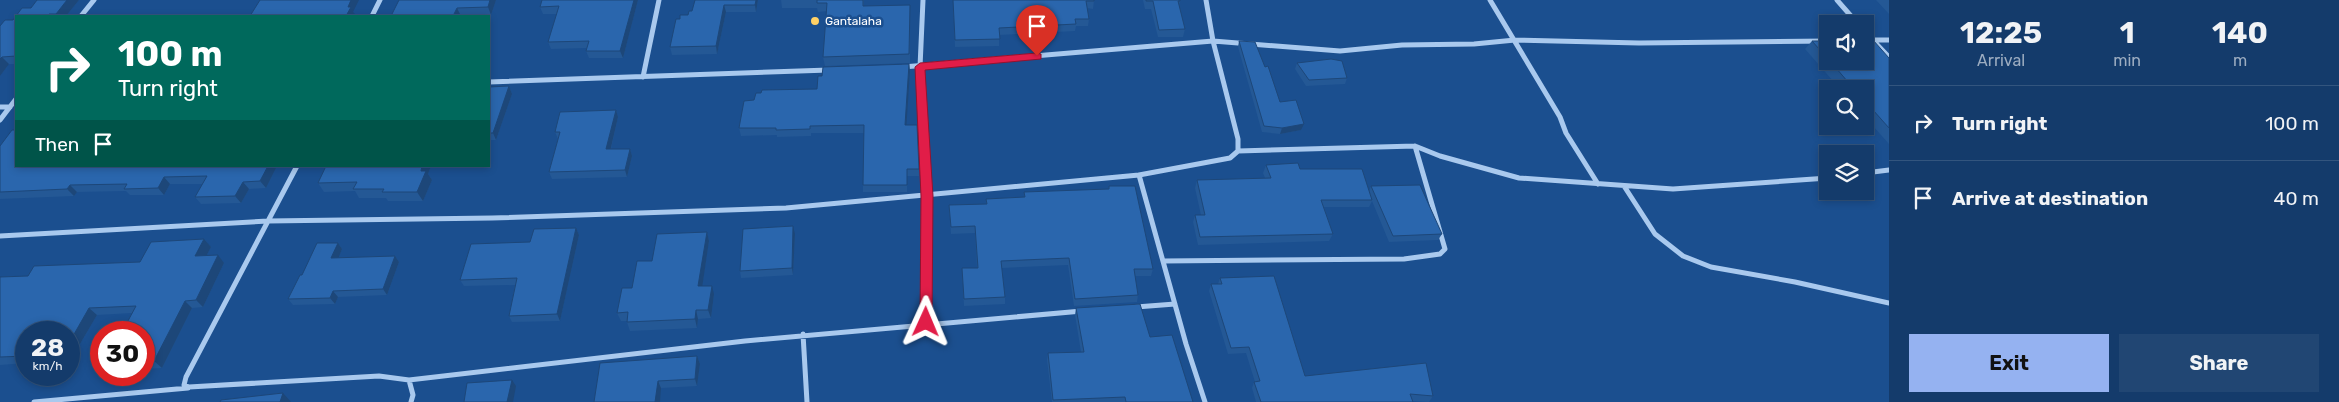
<!DOCTYPE html>
<html lang="en">
<head>
<meta charset="utf-8">
<style>
	body { margin:0; font-family:Rubik,sans-serif; background:#214673; color:#f1f3f6; height:100vh; display:flex; flex-direction:column; font-size:19px; white-space:nowrap }
	* { box-sizing:border-box; margin:0 }
	p { font-size:16px; color:#9dadc1 }
	.icon { flex:none; width:28px; height:28px; fill:none; stroke:currentColor; stroke-width:2; stroke-linecap:round; stroke-linejoin:round }
	.map { position:relative; flex:1; overflow:hidden }
	.sheet { display:flex; flex-direction:column; background:#143b6b; width:450px }
	.sheet>* { flex:none }
	.guide { position:absolute; left:15px; top:15px; width:475px; height:152px; border-radius:0px; box-shadow:0 2px 8px #0003,0 0 0 1px #33557e; background:#00695c; color:#fff; overflow:hidden }
	.buttons { position:absolute; left:1819px; top:15px; display:grid; gap:10px }
	.buttons a { display:grid; place-items:center; width:55px; height:55px; border-radius:0px; background:#143b6b; box-shadow:0 2px 8px #0003,0 0 0 1px #33557e; font-size:25px }
	.speed { position:absolute; left:15px; top:321px; display:flex; gap:10px; font-size:25px; font-weight:700; text-align:center }
	.speed>* { display:grid; place-content:center; width:65px; height:65px; border-radius:50%; background:#143b6b; box-shadow:0 2px 8px #0003,0 0 0 1px #33557e; line-height:1 }
	.speed small { font-size:12px; font-weight:400 }
	.speed .limit { border:8px solid #d22; background:#fff; color:#111 }
	.pin { position:absolute; display:grid; place-items:center; width:42px; height:42px; color:#fff; margin:-51px -21px; border-radius:50% 50% 50% 0; rotate:-45deg; box-shadow:0 0 5px #0007 }
	.pin .icon { rotate:45deg }
	.me { position:absolute; width:55px; margin:-28px; rotate:1deg; stroke-linejoin:round; filter:drop-shadow(0 0 4px #0008) }
	.turn { display:flex; align-items:center; gap:18px; height:105px; padding:0 20px; font-size:22px }
	.turn .icon { width:65px; height:65px; stroke-width:2.5 }
	.turn b { display:block; font-size:35px; line-height:42px }
	.then { display:flex; align-items:center; height:48px; padding:0 20px; background:#0003; gap:10px; font-size:19px }
	.eta { display:flex; justify-content:space-evenly; align-items:center; height:85px; text-align:center }
	.eta b { font-size:30px; font-weight:700; line-height:35px }
	.primary-button { display:flex; gap:10px; margin-top:auto; padding:10px 20px }
	.primary-button a { flex:1; height:58px; border-radius:0px; background:#95b2f1; color:#111; font-size:20px; font-weight:700; line-height:58px; text-align:center }
	.primary-button a+a { background:#214673; color:#f1f3f6 }
	ul { padding:0; list-style:none }
	li { display:flex; align-items:center; gap:15px; height:75px; padding:0 20px; border-top:1px solid #33557e }
	li div { flex:1 }
	li b { display:block; font-size:19px }
	li em { font-style:normal }
	main { display:flex; flex:1; min-height:0 }
	.map>svg:first-child { display:block }
	.lines { fill:none; stroke-linecap:round; stroke-linejoin:round }
	.street { stroke:#a9c9ee; stroke-width:5 }
	.wall { fill:#245895 }
	.shaded-wall { fill:#1d4779 }
	.building { fill:#2a66ad; stroke:#1d4779 }
	.route { fill:#e11d48; stroke:#92132f }
	.poi-dot { fill:#ffd166; stroke:#1b4f8f; stroke-width:2 }
	.labels { text-anchor:middle; stroke-width:5; stroke-linejoin:round; paint-order:stroke }
	.poi-label { font-size:12px; fill:#fff; stroke:#1b4f8f; text-anchor:start }
</style>
</head>
<body>
<main>
<div class="map">
<svg width="1889" height="402" viewBox="0 0 1889 402">
	<rect width="100%" height="100%" fill="#1b4f8f"/>
	<g class="lines">
		<path class="street" d="M923,0L920,67L927,196L926,322
			M1490,0L1560,117L1566,133L1598,184
			M1837,0L1858,24
			M81,16L94,0
			M372,16L380,0
			M1865,32L1889,57
			M1865,40H1889
			M903,67L1213,41L1340,51L1402,45L1474,44L1515,40L1639,43L1828,41
			M643,77L659,0
			M489,82L829,70
			M0,107H10
			M0,120L16,99
			M1238,151L1415,146L1440,156L1519,178L1673,189L1828,178
			M297,166L186,377L184,385L189,387L379,376L409,380L745,341L1082,311
			M1865,173L1889,170
			M1139,175L1186,344L1205,402
			M1624,186L1655,234L1683,256L1711,267L1795,282L1889,303
			M0,236L268,221L492,218L786,208L1139,175L1230,158L1238,151V139L1213,41L1206,0
			M1163,261L1404,259L1440,254L1445,249L1415,146
			M1136,307L1175,304
			M803,334L807,402
			M409,380L413,395L411,402
			M34,402L188,388"/>
	</g>
	<path class="wall" d="M37,0H79L66,16H16V64H9L0,76V26L5,20H13L22,8H31Z
		M399,0H496L491,15L461,16Z
		M542,0H638L623,58H589L586,51L587,48L551,49L548,42L557,14H543L540,7Z
		M695,0H758L756,12H726L717,54L672,55L670,47L680,19L688,15L692,11Z
		M781,0H864V6L910,14V63L825,66L823,57L827,11L818,12L817,8H782Z
		M953,0L1094,1L1093,9L1087,8L1089,19L1088,26H1076L1075,31L999,35V46L955,47Z
		M1143,0H1180L1179,6L1185,29L1183,37H1158L1151,9H1145Z
		M1876,0H1889V14Z
		M1239,41L1265,67L1280,102L1301,130L1280,134L1262,132L1238,47Z
		M1812,41H1828V61H1865L1889,58V144L1865,117V89H1840L1805,49Z
		M1297,63L1347,78L1345,84L1306,86L1295,69Z
		M909,64L910,72L906,125H917L919,176H907V192H863V185L864,133H811V136L777,137V135L741,136L739,128L754,100L817,89L822,76Z
		M509,86L512,94L496,140H489V87Z
		M616,110L618,117L611,149H630L632,156L627,177L552,179L549,172L558,139L555,132Z
		M0,146L16,166H277L266,188L249,189L241,203L201,204L195,197L203,184H170L164,195H130L126,191L77,192L74,196L0,199Z
		M1266,165L1300,169L1369,191L1371,186L1442,234L1438,240L1389,242L1372,201L1369,207H1324L1333,234L1329,241L1198,245L1193,222L1195,215H1201L1195,188L1197,180L1265,178L1263,173Z
		M326,166H431L428,174L432,180L423,201H388L386,198H359L355,191L324,192L318,183Z
		M1109,186L1153,269L1151,276H1135L1138,295L1137,302L1074,306L1068,265L1002,268L1005,297V304L964,306L962,268H977L975,233L951,234L949,205L986,204V199L1024,197V192L1108,189Z
		M576,228L579,235L560,321L512,322L509,316L515,285L464,286L460,280L530,242Z
		M707,232L709,241L702,286L714,294L711,318L698,319L697,328L630,331L627,322V321H621L617,313L652,261Z
		M795,234L793,275L741,278L740,271Z
		M204,239L211,247L206,256L224,263L203,307L192,308L162,368L144,369V332L132,313L97,315L70,361L69,362V332H26V363L0,365V277L28,276L140,262Z
		M338,243L342,249L338,258L395,256L399,262L387,295L338,297L335,304L293,305L288,299L302,275Z
		M1220,278L1305,376L1433,396L1429,402L1413,401V402H1256L1252,388L1254,382H1255L1246,353L1228,354L1209,291L1211,284H1218Z
		M1076,308L1150,337L1193,402H1052L1047,360L1048,353L1081,352L1075,315Z
		M697,356L700,364L697,386L661,388L594,402Z"/>
	<path class="shaded-wall" d="M67,0H79L66,16H57L56,14Z
		M351,0H359L353,12L355,14L354,16H346L348,7Z
		M490,0H496L491,15L488,7Z
		M634,0H638L623,58L620,51Z
		M756,0H758L756,12L755,5Z
		M724,5L726,12L717,54L716,46Z
		M457,8L461,16H453Z
		M2,57L9,64L0,76V59Z
		M909,64L910,72L906,132L905,125Z
		M509,86L512,94L496,140L493,133Z
		M616,110L618,117L609,156L606,149Z
		M1304,124L1301,130L1280,134L1282,128Z
		M630,149L632,156L627,177L625,170Z
		M268,166H277L266,188L260,181Z
		M422,166H431L428,174L432,180L423,201L417,192L421,171Z
		M164,177L170,184L164,195L158,188Z
		M243,182L249,189L241,203L235,196Z
		M70,185L77,192L74,196L67,189Z
		M793,226L795,234L793,275L792,268Z
		M576,228L579,235L560,321L557,314Z
		M707,232L709,241L701,295L698,286Z
		M204,239L211,247L202,264L195,256Z
		M338,243L342,249L336,264L331,258Z
		M218,255L224,263L203,307L196,300Z
		M395,256L399,262L387,295L383,289Z
		M712,286L714,294L711,318L708,310Z
		M333,291L338,297L335,304L330,298Z
		M185,301L192,308L162,368L154,361Z
		M89,308L97,315L70,361L69,360V343Z
		M696,310L698,319L697,328L695,319Z
		M697,356L700,364L697,386L695,379Z
		M512,380L516,386L513,402H507Z
		M658,381L661,388L660,402H655Z
		M283,393L291,402H280Z"/>
	<path class="building" d="M37,0H67L56,14H49L47,16H16V56L2,57L0,59V26L5,20H13L22,8H31Z
		M260,0H351L348,7H351L346,16H250Z
		M399,0H490L488,7L457,8L453,16H391Z
		M542,0H634L620,51H586L589,41L548,42L559,6L540,7Z
		M695,0H756L755,5H724L716,46L670,47L676,19H680V15H688L689,11H692Z
		M817,0H863V6L910,5L909,54L823,57L827,3H817Z
		M953,0H1094V1H1086L1089,19H1075L1076,24L999,28L1000,39L955,40Z
		M1146,0H1180V1H1178L1185,29L1159,30L1153,1H1146Z
		M1865,40H1873L1889,58V128L1865,101V89H1854L1830,61H1865Z
		M1239,41L1255,42L1265,67L1268,66L1280,102L1296,100L1304,124L1282,128L1264,126Z
		M1812,41H1828V59Z
		M1331,59L1342,61L1347,78L1309,80L1297,63Z
		M909,64L905,125H917L919,169H907V185H863L864,125L810,126V129L776,130V128H739L744,101L754,100L756,93H761L762,90L817,89L818,76H822L823,67Z
		M509,86L493,133H489V87Z
		M616,110L606,149H630L625,170L549,172L560,132H555L560,112Z
		M12,130H16V166H268L260,181L243,182L235,196L195,197L207,176L164,177L158,188L124,189L127,184L70,185L67,189L0,192V146Z
		M1298,163L1300,169H1362L1372,200H1321L1333,234L1200,237L1195,215H1205L1197,180L1271,178L1266,165Z
		M326,166H422L421,171H426L417,192H382L384,189H353L357,182L318,183Z
		M1420,185L1442,234L1393,236L1371,186Z
		M1109,186H1135L1153,269H1134L1138,295L1075,299L1069,258L1001,261L1005,297L964,299L962,268H978L975,226L951,227L949,205L987,204L986,199L1025,197L1024,192L1109,189Z
		M793,226L792,268L740,271L743,229Z
		M576,228L557,314L509,316L517,278L460,280L471,244L530,242L534,229Z
		M707,232L698,286H712L708,310H696L695,319L627,322L628,312L617,313L622,288H632L637,261H652L657,234Z
		M204,239L195,256L218,255L196,300L185,301L154,361L144,362V332H122L136,306L89,308L69,343V332H26V356L0,357V277L28,276L34,266L140,262L151,242Z
		M317,243H338L331,258L395,256L383,289L333,291L330,298L288,299L300,275H302Z
		M1274,276L1305,376L1426,363L1433,396L1410,394L1413,402H1261L1254,382L1260,381L1249,347L1231,348L1211,284H1222L1220,278Z
		M1140,304L1150,337L1172,335L1193,402H1126L1125,397L1053,400L1048,353L1084,352L1076,308Z
		M697,356L695,379L658,381L655,402H594L600,363Z
		M512,380L507,402H464L467,383Z
		M283,393L280,402H220L221,400Z"/>
	<path class="route" d="M1037,53L1041,54V59L925,70L933,196L932,322L930,326H921L920,322L921,196L915,67L920,63Z"/>
	<circle class="poi-dot" cx="815" cy="21" r="5"/>
	<g class="labels">
		<g class="poi-label">
			<text x="825" y="25">Gantalaha</text>
		</g>
	</g>
</svg>
<div class="buttons">
<a><svg class="icon" aria-label="sound" viewBox="0 0 24 24"><path d="M4 9h4l5-4v14l-5-4H4zM17 9q2 3 0 6"/></svg></a>
<a><svg class="icon" aria-label="search" viewBox="0 0 24 24"><circle cx="10" cy="10" r="6"/><path d="M15 15l6 6"/></svg></a>
<a><svg class="icon" aria-label="layers" viewBox="0 0 24 24"><path d="M12 4l9 5-9 5-9-5zM3 14l9 5 9-5"/></svg></a>
</div>
<div class="speed"><div>28<small>km/h</small></div><div class="limit">30</div></div>
<div class="pin" style="left:1037px;top:56px;background:#d93025"><svg class="icon" aria-label="arrive" viewBox="0 0 24 24"><path d="M6 21V4h12l-3 4 3 4H6"/></svg></div>
<svg class="me" style="left:926px;top:322px" viewBox="-20 -20 40 40"><path d="M0-17L14 15 0 8-14 15z" fill="#e11d48" stroke="#fff" stroke-width="4"/></svg>
<div class="guide">
<div class="turn"><svg class="icon" aria-label="right" viewBox="0 0 24 24"><path d="M7 20v-9h11M14 6l5 5-5 5"/></svg><div><b>100 m</b>Turn right</div></div>
<div class="then">Then<svg class="icon" aria-label="arrive" viewBox="0 0 24 24"><path d="M6 21V4h12l-3 4 3 4H6"/></svg></div>
</div>
</div>
<section class="sheet">
<div class="eta">
<div><b>12:25</b><p>Arrival</p></div>
<div><b>1</b><p>min</p></div>
<div><b>140</b><p>m</p></div>
</div>
<ul>
<li><svg class="icon" aria-label="right" viewBox="0 0 24 24"><path d="M7 20v-9h11M14 6l5 5-5 5"/></svg><div><b>Turn right</b></div><em>100 m</em></li>
<li><svg class="icon" aria-label="arrive" viewBox="0 0 24 24"><path d="M6 21V4h12l-3 4 3 4H6"/></svg><div><b>Arrive at destination</b></div><em>40 m</em></li>
</ul>
<div class="primary-button"><a>Exit</a><a>Share</a></div>
</section>
</main>
</body>
</html>
